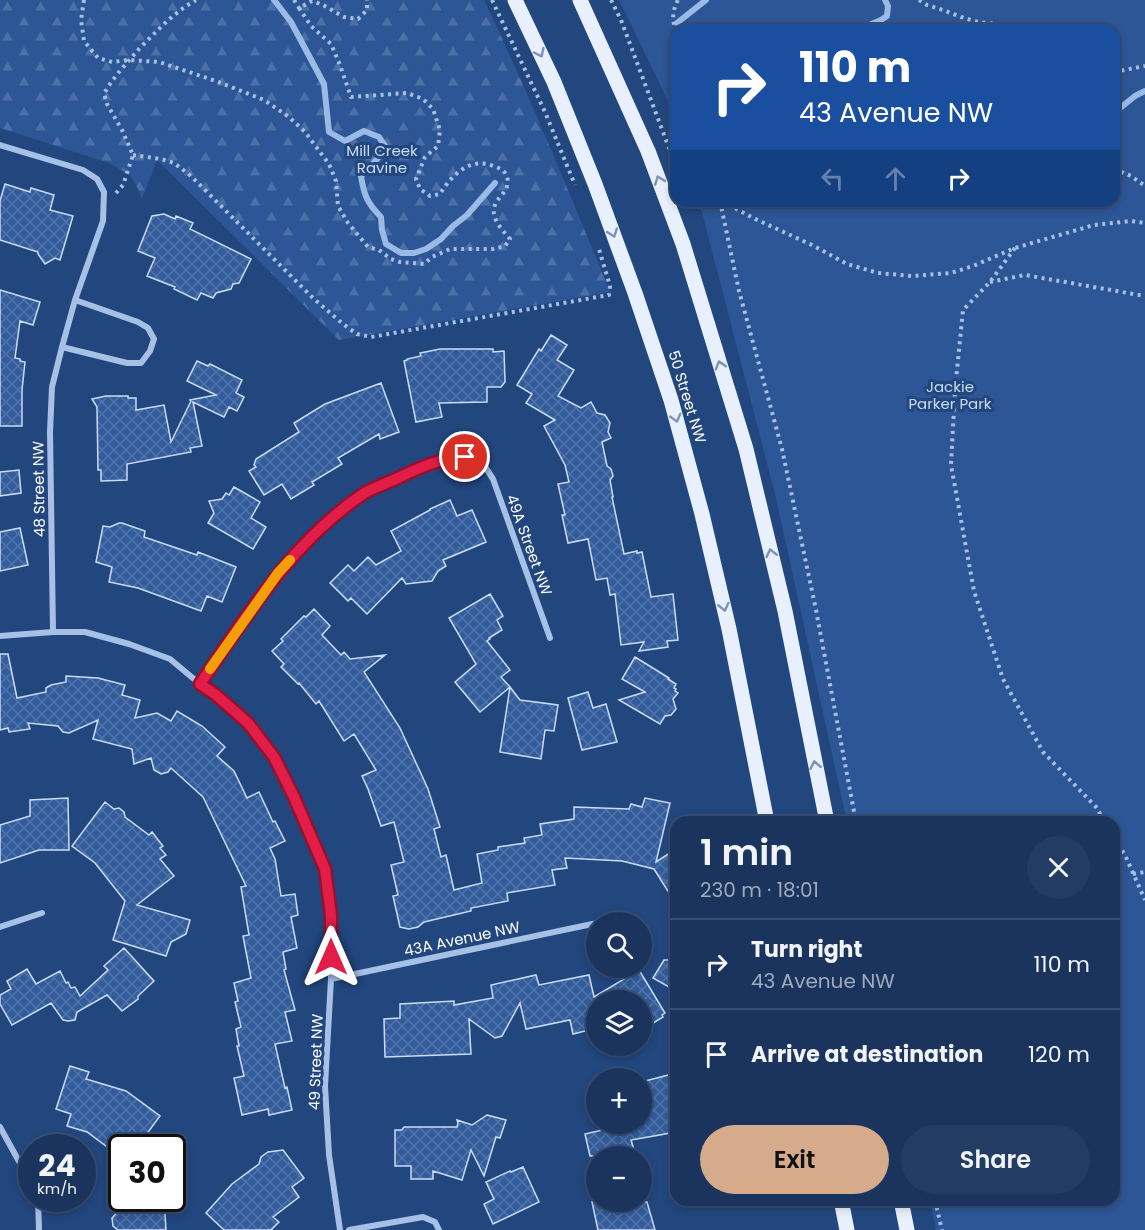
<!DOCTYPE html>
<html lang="en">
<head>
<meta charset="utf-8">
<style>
	body { margin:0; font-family:Poppins,sans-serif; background:#233c64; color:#f1f3f6; height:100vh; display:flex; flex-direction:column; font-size:22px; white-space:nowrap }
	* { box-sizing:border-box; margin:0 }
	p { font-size:20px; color:#9faabc }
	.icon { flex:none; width:33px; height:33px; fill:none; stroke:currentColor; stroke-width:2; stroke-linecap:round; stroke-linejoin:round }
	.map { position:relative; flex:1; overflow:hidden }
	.sheet { position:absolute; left:670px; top:816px; width:450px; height:390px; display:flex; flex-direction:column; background:#1a345e; border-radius:18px; box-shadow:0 3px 9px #0003,0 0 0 2px #384f73 }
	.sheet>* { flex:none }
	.hud { position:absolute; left:670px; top:24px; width:450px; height:183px; border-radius:18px; box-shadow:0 3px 9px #0003,0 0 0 2px #384f73; background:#1a4fa0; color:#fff; overflow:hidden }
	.buttons { position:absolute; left:586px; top:912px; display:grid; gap:12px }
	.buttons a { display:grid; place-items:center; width:66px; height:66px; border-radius:50%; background:#1a345e; box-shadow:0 3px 9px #0003,0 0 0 2px #384f73; font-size:30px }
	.speed { position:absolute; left:18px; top:1134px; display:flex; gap:12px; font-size:30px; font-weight:700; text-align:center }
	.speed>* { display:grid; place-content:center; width:78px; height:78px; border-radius:50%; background:#1a345e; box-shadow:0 3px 9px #0003,0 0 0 2px #384f73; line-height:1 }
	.speed small { font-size:15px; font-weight:400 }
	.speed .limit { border:3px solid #111; border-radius:9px; background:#fff; color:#111 }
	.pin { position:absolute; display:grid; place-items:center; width:51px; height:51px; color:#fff; margin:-26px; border:3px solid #fff; border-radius:50%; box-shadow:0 2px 6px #0007 }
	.me { position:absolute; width:66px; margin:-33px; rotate:0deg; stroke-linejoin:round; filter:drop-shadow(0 0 4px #0008) }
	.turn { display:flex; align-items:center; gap:21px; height:126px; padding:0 30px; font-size:27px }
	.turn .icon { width:78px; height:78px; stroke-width:2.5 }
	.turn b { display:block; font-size:42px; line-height:51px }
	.lanes { display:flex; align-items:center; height:57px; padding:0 30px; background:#0003; justify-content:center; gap:30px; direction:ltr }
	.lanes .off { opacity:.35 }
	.round { display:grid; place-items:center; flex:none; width:63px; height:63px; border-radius:32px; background:#233c64 }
	.head { display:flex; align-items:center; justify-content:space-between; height:102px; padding:0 30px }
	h1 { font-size:36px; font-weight:600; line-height:45px }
	.cta { display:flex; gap:12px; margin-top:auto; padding:12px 30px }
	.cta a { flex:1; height:69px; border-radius:36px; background:#d6ab8b; color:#111; font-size:24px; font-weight:600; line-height:69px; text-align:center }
	.cta a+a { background:#233c64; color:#f1f3f6 }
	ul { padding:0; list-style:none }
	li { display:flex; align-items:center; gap:18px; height:90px; padding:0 30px; border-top:2px solid #384f73 }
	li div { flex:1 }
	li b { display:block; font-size:22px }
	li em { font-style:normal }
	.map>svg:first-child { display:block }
	.forest { fill:url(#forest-firs) }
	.park { fill:#2d5696 }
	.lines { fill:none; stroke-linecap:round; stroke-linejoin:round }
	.stream { stroke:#9bbbe7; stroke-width:6 }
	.building { fill:url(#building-cross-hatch); stroke:#cbdcf5; stroke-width:1.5 }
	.path { stroke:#a7c0e6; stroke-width:4; stroke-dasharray:3 4.5; stroke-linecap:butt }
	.minor { stroke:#a7c0e6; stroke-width:6 }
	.primary { stroke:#e9f0fd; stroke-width:15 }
	.oneway { stroke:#7c92b7 }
	.route-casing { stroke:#92132f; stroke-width:15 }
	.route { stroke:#e11d48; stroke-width:10 }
	.slow { stroke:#f59e0b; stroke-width:10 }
	.labels { text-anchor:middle; stroke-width:6; stroke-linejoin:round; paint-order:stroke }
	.park-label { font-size:15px; fill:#cbdcf5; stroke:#22467e }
	.street-label { font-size:15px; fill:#fff; stroke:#22467e }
</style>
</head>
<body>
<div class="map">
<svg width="1145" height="1230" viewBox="0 0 1145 1230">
	<defs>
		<pattern id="forest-firs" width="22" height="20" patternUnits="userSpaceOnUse" patternTransform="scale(1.5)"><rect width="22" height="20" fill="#2d5696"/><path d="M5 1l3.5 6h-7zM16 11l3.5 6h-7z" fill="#4c6fa6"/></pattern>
		<pattern id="building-cross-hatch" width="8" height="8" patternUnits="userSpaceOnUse" patternTransform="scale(1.5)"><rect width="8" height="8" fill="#325c9b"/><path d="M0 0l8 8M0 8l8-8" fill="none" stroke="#5174aa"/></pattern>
	</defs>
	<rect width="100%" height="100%" fill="#22467e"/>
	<path class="forest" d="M0,0H484C530,96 570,194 610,292L339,340L157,160L142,199L138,189L130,175L109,163L0,128Z"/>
	<path class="park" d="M619,0H1145V1230H936L930,1200H1114V822H847L775,494L699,201H1114V30H676V125L670,105Z"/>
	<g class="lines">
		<path class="stream" d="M274,0L291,22L324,84L329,132L345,141L364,131L379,137L385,146L378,158L361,176C364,195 367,203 381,217L382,230L386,244L401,253H414L426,249L441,239L453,226L467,215L495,183
			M677,23L706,0
			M861,30L862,28L881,20L887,16L888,6L885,0
			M1114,113L1135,96L1145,91"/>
	</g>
	<path class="building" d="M5,184L30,192L31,188L54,195L50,210L73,216L60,260L55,258L45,264L38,254V252L0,240V201Z
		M164,214L175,219L176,216L193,223L190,229L251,259L239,283L233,284L231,289L216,293L213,298L201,293L197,300L174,289L175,287L147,276L155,258L138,251L152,216Z
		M0,290L40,302L33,325L20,321L15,358L20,359V361L25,362L22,390V426H0Z
		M551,335L567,345L557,360L574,370L558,396L581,408L591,402L597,413L605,415L610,423L608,432L611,438L602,442L607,466L611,469L613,476L610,480L613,497H612L624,554L637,551V553L642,552L651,597L673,594L678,640L667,641L668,647L639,651L644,642L621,645L615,594L610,595L607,578L596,580L588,539L568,543L562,515H565L558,484L569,482L565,465L544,426L555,420L526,403L532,394L517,385L539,349L541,351Z
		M440,349H493V352L504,351L505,382L501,387H487V402L439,403L442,417L416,422L404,361L407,360V359L421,356L420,353Z
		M197,361L208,366L210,364L242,380L236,393L244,397L237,411L229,407L224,417L193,402L202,446L190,448L191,452L127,464V480L101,481V470H98L97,407L92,399L106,396H128V398H136V410L164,405L171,442L191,401L190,400L216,395L187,381Z
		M381,383L399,432L380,439L379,434L338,458L342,464L312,482L314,485L291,499L282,484L264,495L249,471L256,467L254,465L256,459L299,432L294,423L325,404Z
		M19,470L21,493L0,496V472Z
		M234,487L260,502L251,518L266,527L253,549L208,523L214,513L209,501L222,499L226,493L229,495Z
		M450,500L457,516L472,510L486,542L443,560L446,566L438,571L432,581L406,584L402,578L367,614L351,598L348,601L330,583L348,565L354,571L368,557L376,565L401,551L391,531L430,510V509Z
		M119,523H122L145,531L144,537L197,555L198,552L236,567L222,602L207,596L201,611L138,588L109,582L112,567L96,562L103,526L110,527Z
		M20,528L28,565L0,571V532Z
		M490,594L503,616L497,620L502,630L489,638L490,639L487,641L510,670L501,677L510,687L480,712L455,682L476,664L449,618Z
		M314,609L330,626L322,635L341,655L344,652L350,659L385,655L364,672L400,728L428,789L440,827L434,829L441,857L446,855L454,890L482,883L477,854L498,850V847L525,843L524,838L542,835L540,824L574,819V807L629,809L631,804L642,807L645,798L670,803L656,862L676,849V904L654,869L622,861L565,858L567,868L552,870L555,885L507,893L508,901L471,908V911L424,922L418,927L409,929L400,927L393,896L398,895L391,865L404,862L394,822L381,826L368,789L362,776L376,770L354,734L344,741L319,701L316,704L299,683L298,684L281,667L284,664L272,651L283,641L281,639L304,616L306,617Z
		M0,654H8L17,698L46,692V688L51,685L66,682V676L98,678L125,685L122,695L140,700L135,718L157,713L171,721L177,711L202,726L225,747L217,756L234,771L247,798L259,792L273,822L275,821L285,841L270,848L275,859L281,896L295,894L298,915L291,917L297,948L283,952L286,969L284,970L295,1010L285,1012L292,1041L275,1044L285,1088L287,1087L292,1110L269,1115L268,1109L242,1115L234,1078L244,1076L237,1046H239L236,1029L241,1027L235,1002L238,1001L234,983L251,978L243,936L249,935L241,887L246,886L203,797L171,768L168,772L161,774L154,770L151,758L134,764L132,749L93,739L98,720L69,733L63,732L58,726L28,723L30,729L9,732L8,728L0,730Z
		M635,657L669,678L668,679L676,684L674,688L676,689L675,691L678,693L673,699L676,709L671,715L665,716L660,724L619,700L645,692L622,679Z
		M510,687L520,700L558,705L554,731L545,730L541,759L500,752Z
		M588,692L593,708L606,704L617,742L582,750L568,698Z
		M68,798L69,850H39L0,863V825L30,816V800Z
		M105,802L114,809L119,808L124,812L125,817L149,835L152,832L163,846L160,848L166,855L160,859L174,876L137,905L190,920L186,934L171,942L166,956L113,940L125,901L95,863L72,846Z
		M124,948L154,981L138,996V999L122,1011L107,995L77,1012L75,1020L68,1021L63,1020L51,1003L12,1025L0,1004V995L11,989L7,981L27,969L36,984L60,971L66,983L68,982L71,988L75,987L80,996L108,970L104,966Z
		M664,960H670L676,964V991L653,978Z
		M639,970L665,1013L662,1015L663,1017L642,1030V1000H597V1028L573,1034L570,1020L526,1029L520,1003L502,1036L495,1038L469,1019L471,1054L385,1057L384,1019L400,1018V1004L454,1001V1005L493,998L491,985L536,975L539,985L589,975L594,997Z
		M70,1066L89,1072L86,1079L126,1091L160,1116L140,1143L122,1147V1158L87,1132L67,1126L71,1114L56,1109Z
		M676,1073V1132L631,1140L636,1156H590L585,1134L628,1124H642V1091L648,1090L645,1081Z
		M487,1115L506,1120L500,1138L496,1137L484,1176L471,1150L462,1180L433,1171V1179H411V1166H395V1130H402L404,1127H457L458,1123L457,1120L472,1125Z
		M283,1150L304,1178L292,1187L299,1197L273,1217L279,1222L271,1230H224L206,1213L232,1184L259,1164L261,1157L268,1152Z
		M523,1167L539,1202L493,1224L484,1204L494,1199L486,1182L510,1171L511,1172Z
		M119,1198H164L166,1230H118L113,1226L112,1218L121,1208Z
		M592,1202H647L655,1230H598Z"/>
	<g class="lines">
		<path class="path" d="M84,0L81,20L84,41L98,58L112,62L129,60L159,62L216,81L264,100L289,117L305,132L329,164L336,181L338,206L348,223L368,247L379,250L391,259L400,262L424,264L432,257L450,249H493L505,246L510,239C506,234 501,229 498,224C483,199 513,196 507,177C505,170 499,168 493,166C470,156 451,176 440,194L430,196L420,189L416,179L425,157L438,146L440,130L433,109L423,99L407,93L351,97L340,65L331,44L311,26L299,8L312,1L323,5L344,17L358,19L367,10V0
			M294,0L299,8
			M492,0L545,112L575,185
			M611,0L621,20L669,148L676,161
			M919,0L927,5L943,10L961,17L978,22L1007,25L1022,30
			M676,32C672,20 672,11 678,0
			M1114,72L1145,66
			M133,155L161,159L174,163L191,176L314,299L343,324L357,334L371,337L609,295L610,286L599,249
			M1114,169L1131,176L1145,186
			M116,193L123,185L133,155L122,130L107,104L104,94C113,77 127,63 139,49C157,31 173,13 196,0
			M720,201L739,291L782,449L816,610L856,822
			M722,201L753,218L812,245L847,264L878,273L912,276L951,273L973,266L1015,248L1094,225L1131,221L1145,223
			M1015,248L990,282L963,310L955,390L951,465L974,591L1003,679L1043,752L1096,807L1105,822
			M990,282L1025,275L1145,296
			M1114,838L1125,855L1145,900
			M1133,874L1145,872
			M935,1200L942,1230"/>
		<path class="minor" d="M0,145L83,170L97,179L104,192L103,221L75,300L62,347L52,387L50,432L53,632
			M62,347L127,363H141L150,351L154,339L148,328L138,322L75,300
			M0,636L53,632H85L129,644L170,659L200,684L278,573L319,528L364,493L426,465L447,458L465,457L482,462L493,479L550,638
			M200,684L216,695L248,724L274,757L310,831L325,869L331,915V979L325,1086L329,1155L340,1230
			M0,927L42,913
			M331,979L597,923
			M0,1127L32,1185
			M38,1198L39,1230
			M349,1230L423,1217L435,1222L439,1230"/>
		<path class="primary" d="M515,0L554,82L595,184L635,293L671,400L702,514L729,629L767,822
			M580,0L648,151L683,244L746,449L785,611L827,822
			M841,1200L847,1230
			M901,1200L907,1230"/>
	</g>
	<defs><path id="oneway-chevron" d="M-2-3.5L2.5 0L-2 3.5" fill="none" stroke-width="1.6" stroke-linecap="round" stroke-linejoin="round" transform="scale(1.5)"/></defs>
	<g class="oneway">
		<use href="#oneway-chevron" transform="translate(540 53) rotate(65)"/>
		<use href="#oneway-chevron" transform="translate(659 180) rotate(-111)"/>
		<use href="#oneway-chevron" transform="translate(613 233) rotate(70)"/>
		<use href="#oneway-chevron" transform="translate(720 365) rotate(-107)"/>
		<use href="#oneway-chevron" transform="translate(676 418) rotate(75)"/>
		<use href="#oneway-chevron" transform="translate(771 553) rotate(-103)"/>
		<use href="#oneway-chevron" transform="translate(724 607) rotate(77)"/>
		<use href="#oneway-chevron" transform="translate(815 765) rotate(-101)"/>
	</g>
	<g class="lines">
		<g class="route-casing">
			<path id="route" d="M331,957V915L325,869L294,797L274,757L248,723L216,695L200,684C248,614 291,543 363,494C374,487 388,483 400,477C423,466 439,459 465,457"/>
		</g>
		<use href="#route" class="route"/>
		<path class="slow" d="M210,669L278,573L290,560"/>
	</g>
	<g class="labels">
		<g class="park-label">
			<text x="382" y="156">Mill Creek<tspan x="382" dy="17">Ravine</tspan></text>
			<text x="950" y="392">Jackie<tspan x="950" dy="17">Parker Park</tspan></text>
		</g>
		<g class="street-label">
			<text transform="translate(687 397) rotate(73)" y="5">50 Street NW</text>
			<text transform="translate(39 489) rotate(-91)" y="5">48 Street NW</text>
			<text transform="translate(529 545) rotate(70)" y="5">49A Street NW</text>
			<text transform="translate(462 939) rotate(-12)" y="5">43A Avenue NW</text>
			<text transform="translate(316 1062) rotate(-88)" y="5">49 Street NW</text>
		</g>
	</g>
</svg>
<div class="buttons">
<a><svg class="icon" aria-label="search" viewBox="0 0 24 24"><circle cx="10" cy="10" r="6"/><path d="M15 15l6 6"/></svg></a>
<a><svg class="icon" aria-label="layers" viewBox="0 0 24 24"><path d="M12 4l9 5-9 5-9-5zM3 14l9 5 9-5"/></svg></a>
<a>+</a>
<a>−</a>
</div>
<div class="speed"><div>24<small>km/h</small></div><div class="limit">30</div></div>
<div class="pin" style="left:465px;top:457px;background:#d93025"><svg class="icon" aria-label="arrive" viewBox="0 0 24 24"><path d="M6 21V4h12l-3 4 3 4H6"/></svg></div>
<svg class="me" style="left:331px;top:957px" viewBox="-20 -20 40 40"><path d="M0-17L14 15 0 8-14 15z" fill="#e11d48" stroke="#fff" stroke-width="4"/></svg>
<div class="hud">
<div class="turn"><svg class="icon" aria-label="right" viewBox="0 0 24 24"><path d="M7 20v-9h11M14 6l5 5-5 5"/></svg><div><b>110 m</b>43 Avenue NW</div></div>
<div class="lanes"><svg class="icon off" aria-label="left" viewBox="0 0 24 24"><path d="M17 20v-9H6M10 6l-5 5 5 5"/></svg><svg class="icon off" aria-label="ahead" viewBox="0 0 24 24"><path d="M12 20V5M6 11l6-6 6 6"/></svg><svg class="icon" aria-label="right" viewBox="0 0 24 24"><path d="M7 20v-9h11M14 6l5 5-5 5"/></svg></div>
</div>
<section class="sheet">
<div class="head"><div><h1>1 min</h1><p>230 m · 18:01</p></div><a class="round"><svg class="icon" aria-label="close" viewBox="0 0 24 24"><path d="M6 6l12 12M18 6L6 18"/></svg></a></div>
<ul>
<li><svg class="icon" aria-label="right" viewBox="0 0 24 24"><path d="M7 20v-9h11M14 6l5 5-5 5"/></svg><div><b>Turn right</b><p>43 Avenue NW</p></div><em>110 m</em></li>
<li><svg class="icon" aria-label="arrive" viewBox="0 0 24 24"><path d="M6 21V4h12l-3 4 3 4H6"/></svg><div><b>Arrive at destination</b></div><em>120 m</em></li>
</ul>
<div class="cta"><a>Exit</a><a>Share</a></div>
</section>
</div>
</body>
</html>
